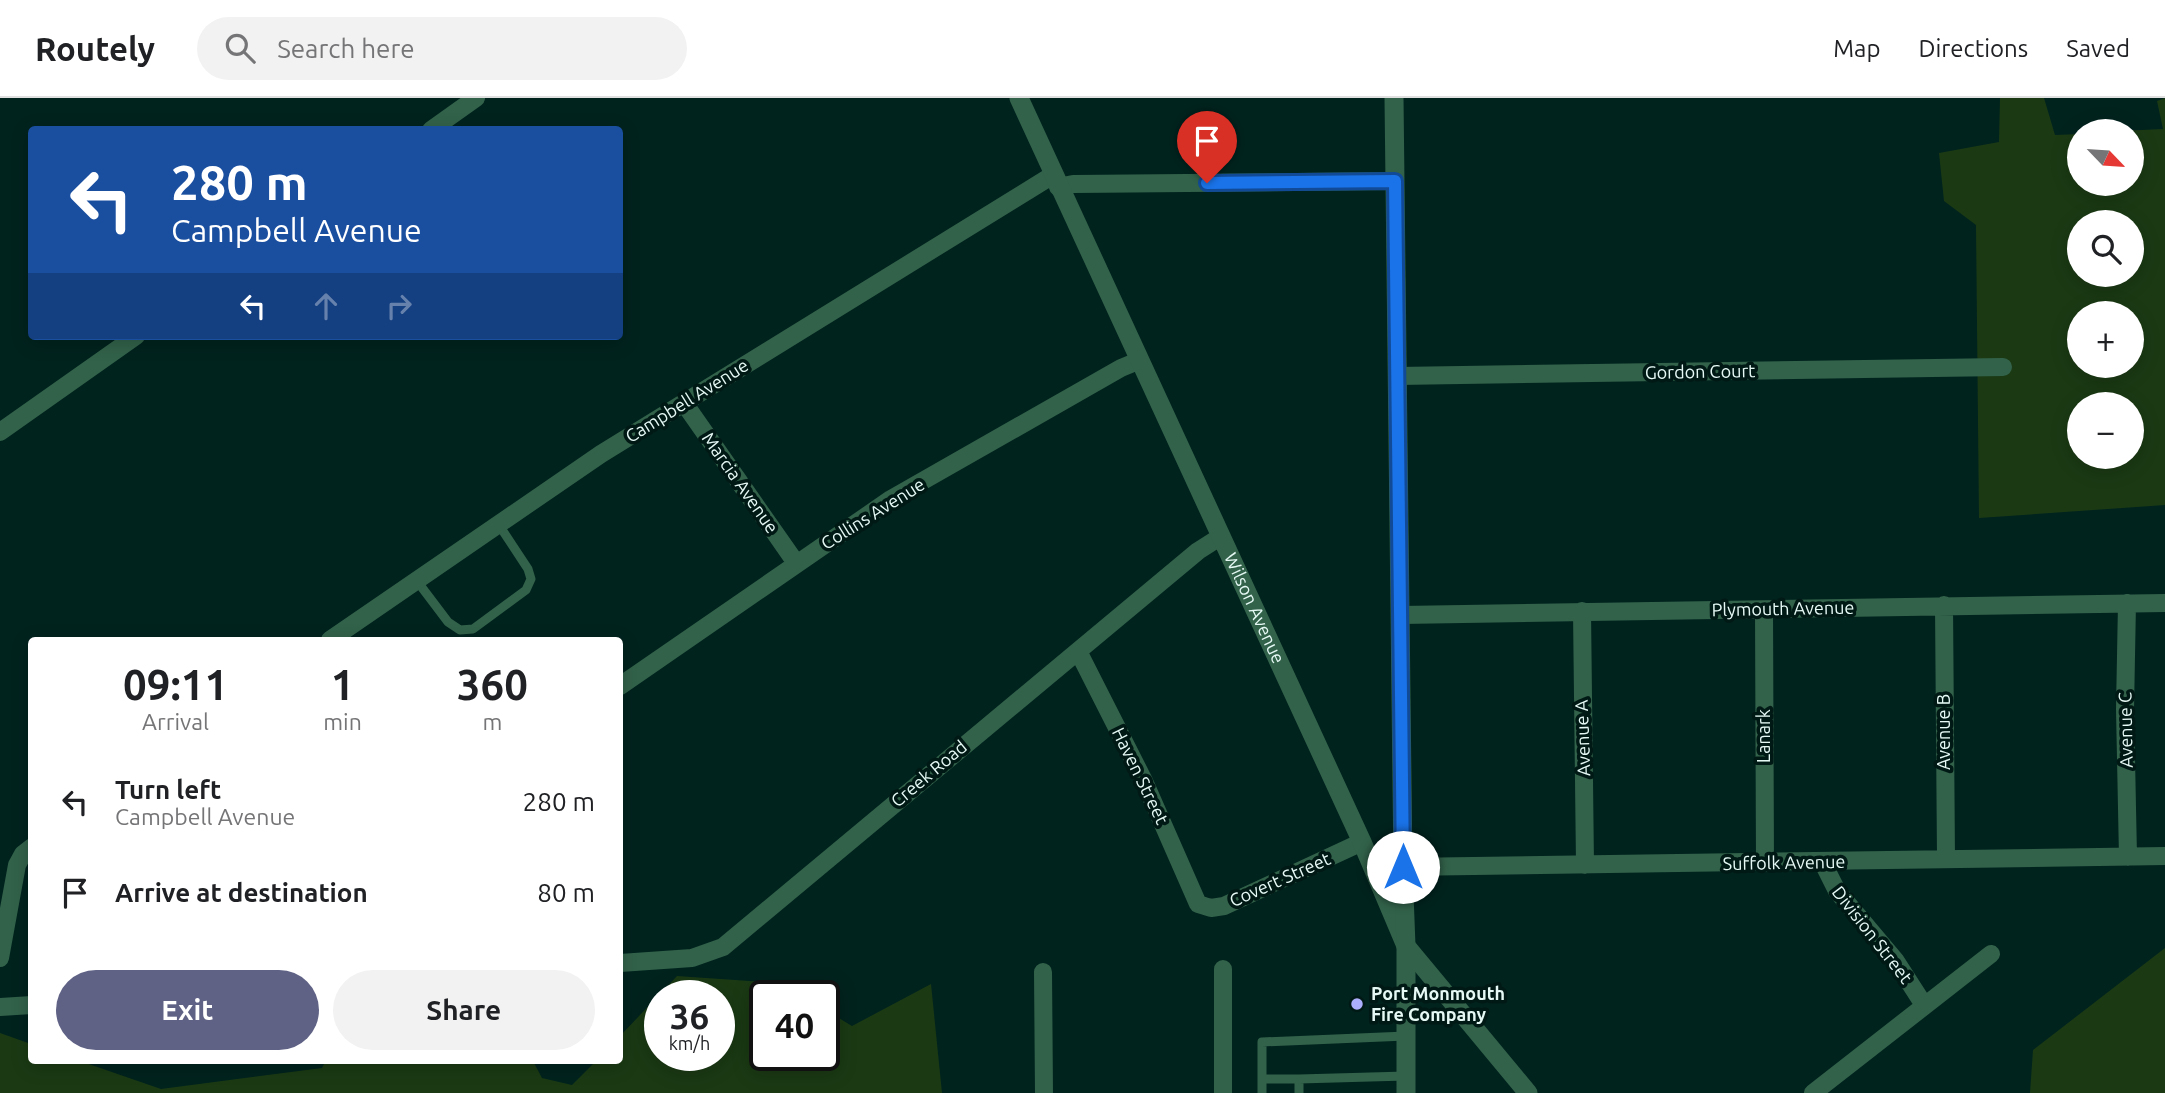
<!DOCTYPE html>
<html lang="en">
<head>
<meta charset="utf-8">
<style>
	body { margin:0; font-family:Ubuntu,sans-serif; background:#f2f2f2; color:#202124; height:100vh; display:flex; flex-direction:column; font-size:26px; white-space:nowrap }
	* { box-sizing:border-box; margin:0 }
	p { font-size:23px; color:#757577 }
	.icon { flex:none; width:38px; height:38px; fill:none; stroke:currentColor; stroke-width:2; stroke-linecap:round; stroke-linejoin:round }
	.map { position:relative; flex:1; overflow:hidden }
	.side { position:absolute; left:28px; top:539px; width:595px; height:427px; display:flex; flex-direction:column; background:#fff; border-radius:7px; box-shadow:0 4px 18px #0003 }
	.side>* { flex:none }
	.banner { position:absolute; left:28px; top:28px; width:595px; height:214px; border-radius:7px; box-shadow:0 4px 18px #0003; background:#1a4fa0; color:#fff; overflow:hidden }
	.needle { width:46px; rotate:115deg }
	.controls { position:absolute; left:2067px; top:21px; display:grid; gap:14px }
	.controls a { display:grid; place-items:center; width:77px; height:77px; border-radius:50%; background:#fff; box-shadow:0 4px 18px #0003; font-size:35px }
	.speed { position:absolute; left:644px; top:882px; display:flex; gap:14px; font-size:35px; font-weight:700; text-align:center }
	.speed>* { display:grid; place-content:center; width:91px; height:91px; border-radius:50%; background:#fff; box-shadow:0 4px 18px #0003; line-height:1 }
	.speed small { font-size:18px; font-weight:400 }
	.speed .limit { border:4px solid #111; border-radius:10px; background:#fff; color:#111 }
	.pin { position:absolute; display:grid; place-items:center; width:60px; height:60px; color:#fff; margin:-72px -30px; border-radius:50% 50% 50% 0; rotate:-45deg; box-shadow:0 0 7px #0007 }
	.pin .icon { rotate:45deg }
	.me { position:absolute; width:77px; margin:-38px; rotate:0deg; stroke-linejoin:round; filter:drop-shadow(0 0 5px #0008) }
	.turn { display:flex; align-items:center; gap:24px; height:147px; padding:0 28px; font-size:32px }
	.turn .icon { width:91px; height:91px; stroke-width:2.5 }
	.turn b { display:block; font-size:49px; line-height:60px }
	.lanes { display:flex; align-items:center; height:66px; padding:0 28px; background:#0003; justify-content:center; gap:35px; direction:ltr }
	.lanes .off { opacity:.35 }
	.eta { display:flex; justify-content:space-evenly; align-items:center; height:119px; text-align:center }
	.eta b { font-size:42px; font-weight:700; line-height:49px }
	.action { display:flex; gap:14px; margin-top:auto; padding:14px 28px }
	.action a { flex:1; height:80px; border-radius:42px; background:#5f6185; color:#fff; font-size:28px; font-weight:700; line-height:80px; text-align:center }
	.action a+a { background:#f2f2f2; color:#202124 }
	ul { padding:0; list-style:none }
	li { display:flex; align-items:center; gap:21px; height:91px; padding:0 28px }
	li div { flex:1 }
	li b { display:block; font-size:26px }
	li em { font-style:normal }
	header { display:flex; align-items:center; gap:42px; box-sizing:border-box; height:98px; padding:0 35px; background:#fff; border-bottom:2px solid #e0e0e0 }
	header strong { font-size:33px }
	nav { display:flex; gap:38px; margin-inline-start:auto; font-size:24px }
	.search { width:490px; height:63px; background:#f2f2f2; display:flex; align-items:center; gap:18px; box-sizing:border-box; padding:0 24px; border-radius:38px; color:#757577; font-size:26px }
	.map>svg:first-child { display:block }
	.green { fill:#1b3a14; fill-rule:evenodd }
	.lines { fill:none; stroke-linecap:round; stroke-linejoin:round }
	.service { stroke:#32624a; stroke-width:9 }
	.minor { stroke:#32624a; stroke-width:18 }
	.tertiary { stroke:#32624a; stroke-width:19 }
	.route-casing { stroke:#114b97; stroke-width:18 }
	.route { stroke:#1a73e8; stroke-width:12 }
	.poi-dot { fill:#acaffb; stroke:#011915; stroke-width:2.5 }
	.labels { text-anchor:middle; stroke-width:7; stroke-linejoin:round; paint-order:stroke }
	.street-label { font-size:18px; fill:#e6f9f5; stroke:#011915 }
	.poi-label { font-size:18px; font-weight:bold; fill:#e6f9f5; stroke:#011915; text-anchor:start }
</style>
</head>
<body>
<header>
<strong>Routely</strong>
<div class="search"><svg class="icon" aria-label="search" viewBox="0 0 24 24"><circle cx="10" cy="10" r="6"/><path d="M15 15l6 6"/></svg>Search here</div>
<nav><a>Map</a><a>Directions</a><a>Saved</a></nav>
</header>
<div class="map">
<svg width="2165" height="995" viewBox="0 0 2165 995">
	<rect width="100%" height="100%" fill="#01231e"/>
	<path class="green" d="M2000,0H2044L2055,37L2079,36V86H2132V33H2120L2163,31L2157,3L2165,0V407L1979,420L1976,127L1944,103L1939,55L1999,44ZM2079,124H2132V177H2079ZM2079,215H2132V268H2079ZM2079,306H2132V359H2079Z
		M2165,850V995H2030L2033,952Z
		M677,878L779,885L801,898H765V957H824V911L852,928L931,886L942,995H0V935L31,946L32,962L80,963L161,991L322,970L326,962L533,963L542,980L572,987L596,963L620,962V938ZM660,898H719V957H660Z"/>
	<g class="lines">
		<path class="service" d="M417,483L448,524L460,532L473,531L526,492L531,481L528,471L499,427
			M1262,981H1299
			M1262,995V944L1406,938
			M1299,995V981L1406,978"/>
		<path class="minor" d="M431,32L476,0
			M1058,89L1073,86L1395,83
			M1397,278L2003,269
			M684,305L796,465
			M0,334L136,238
			M2127,505L2125,611L2128,759
			M1944,507L1946,761
			M1764,512L1765,765
			M1582,513L1585,767
			M1401,517L2165,505
			M330,542L601,356L1053,77
			M1078,553L1144,683L1198,806L1211,810L1224,808L1362,744
			M620,588L891,401L1121,270L1138,263
			M1823,765L1837,793L1895,862L1924,907
			M1403,769L2165,758
			M0,860L17,767L23,756L32,749
			M620,865L692,860L723,849L1198,453L1220,439
			M1223,871V995
			M1043,874L1044,995
			M0,909L32,907
			M1813,995L1991,856"/>
		<g class="tertiary">
			<path id="s1" d="M1019,0L1362,744L1406,848L1528,995"/>
			<path d="M1394,0L1403,769L1406,848V995"/>
		</g>
	</g>
	<g class="lines">
		<g class="route-casing">
			<path id="route" d="M1207,85L1395,83L1403,769"/>
		</g>
		<use href="#route" class="route"/>
	</g>
	<circle class="poi-dot" cx="1357" cy="906" r="7"/>
	<g class="labels">
		<g class="street-label">
			<text transform="translate(1700 274) rotate(-1)" y="6">Gordon Court</text>
			<text transform="translate(687 303) rotate(-32)" y="6">Campbell Avenue</text>
			<text transform="translate(740 385) rotate(55)" y="6">Marcia Avenue</text>
			<text transform="translate(873 416) rotate(-32)" y="6">Collins Avenue</text>
			<text dy="6" stroke="none"><textPath href="#s1" startOffset="562">Wilson Avenue</textPath></text>
			<text transform="translate(1783 511) rotate(-1)" y="6">Plymouth Avenue</text>
			<text transform="translate(2126 632) rotate(-91)" y="6">Avenue C</text>
			<text transform="translate(1944 634) rotate(-90)" y="6">Avenue B</text>
			<text transform="translate(1764 638) rotate(-90)" y="6">Lanark</text>
			<text transform="translate(1583 640) rotate(-92)" y="6">Avenue A</text>
			<text transform="translate(929 676) rotate(-40)" y="6">Creek Road</text>
			<text transform="translate(1140 678) rotate(64)" y="6">Haven Street</text>
			<text transform="translate(1784 765) rotate(-1)" y="6">Suffolk Avenue</text>
			<text transform="translate(1280 782) rotate(-24)" y="6">Covert Street</text>
			<text transform="translate(1872 837) rotate(52)" y="6">Division Street</text>
		</g>
		<g class="poi-label">
			<text x="1371" y="902">Port Monmouth<tspan x="1371" dy="21">Fire Company</tspan></text>
		</g>
	</g>
</svg>
<div class="controls">
<a><svg class="needle" viewBox="-14 -14 28 28"><path d="M0-13l5 13h-10z" fill="#e53935"/><path d="M0 13l5-13h-10z" fill="#757577"/></svg></a>
<a><svg class="icon" aria-label="search" viewBox="0 0 24 24"><circle cx="10" cy="10" r="6"/><path d="M15 15l6 6"/></svg></a>
<a>+</a>
<a>−</a>
</div>
<div class="speed"><div>36<small>km/h</small></div><div class="limit">40</div></div>
<div class="pin" style="left:1207px;top:85px;background:#d93025"><svg class="icon" aria-label="arrive" viewBox="0 0 24 24"><path d="M6 21V4h12l-3 4 3 4H6"/></svg></div>
<svg class="me" style="left:1403px;top:769px" viewBox="-20 -20 40 40"><circle r="19" fill="#fff"/><path d="M0-13L10 11 0 6-10 11z" fill="#1a73e8"/></svg>
<div class="banner">
<div class="turn"><svg class="icon" aria-label="left" viewBox="0 0 24 24"><path d="M17 20v-9H6M10 6l-5 5 5 5"/></svg><div><b>280 m</b>Campbell Avenue</div></div>
<div class="lanes"><svg class="icon" aria-label="left" viewBox="0 0 24 24"><path d="M17 20v-9H6M10 6l-5 5 5 5"/></svg><svg class="icon off" aria-label="ahead" viewBox="0 0 24 24"><path d="M12 20V5M6 11l6-6 6 6"/></svg><svg class="icon off" aria-label="right" viewBox="0 0 24 24"><path d="M7 20v-9h11M14 6l5 5-5 5"/></svg></div>
</div>
<section class="side">
<div class="eta">
<div><b>09:11</b><p>Arrival</p></div>
<div><b>1</b><p>min</p></div>
<div><b>360</b><p>m</p></div>
</div>
<ul>
<li><svg class="icon" aria-label="left" viewBox="0 0 24 24"><path d="M17 20v-9H6M10 6l-5 5 5 5"/></svg><div><b>Turn left</b><p>Campbell Avenue</p></div><em>280 m</em></li>
<li><svg class="icon" aria-label="arrive" viewBox="0 0 24 24"><path d="M6 21V4h12l-3 4 3 4H6"/></svg><div><b>Arrive at destination</b></div><em>80 m</em></li>
</ul>
<div class="action"><a>Exit</a><a>Share</a></div>
</section>
</div>
</body>
</html>
